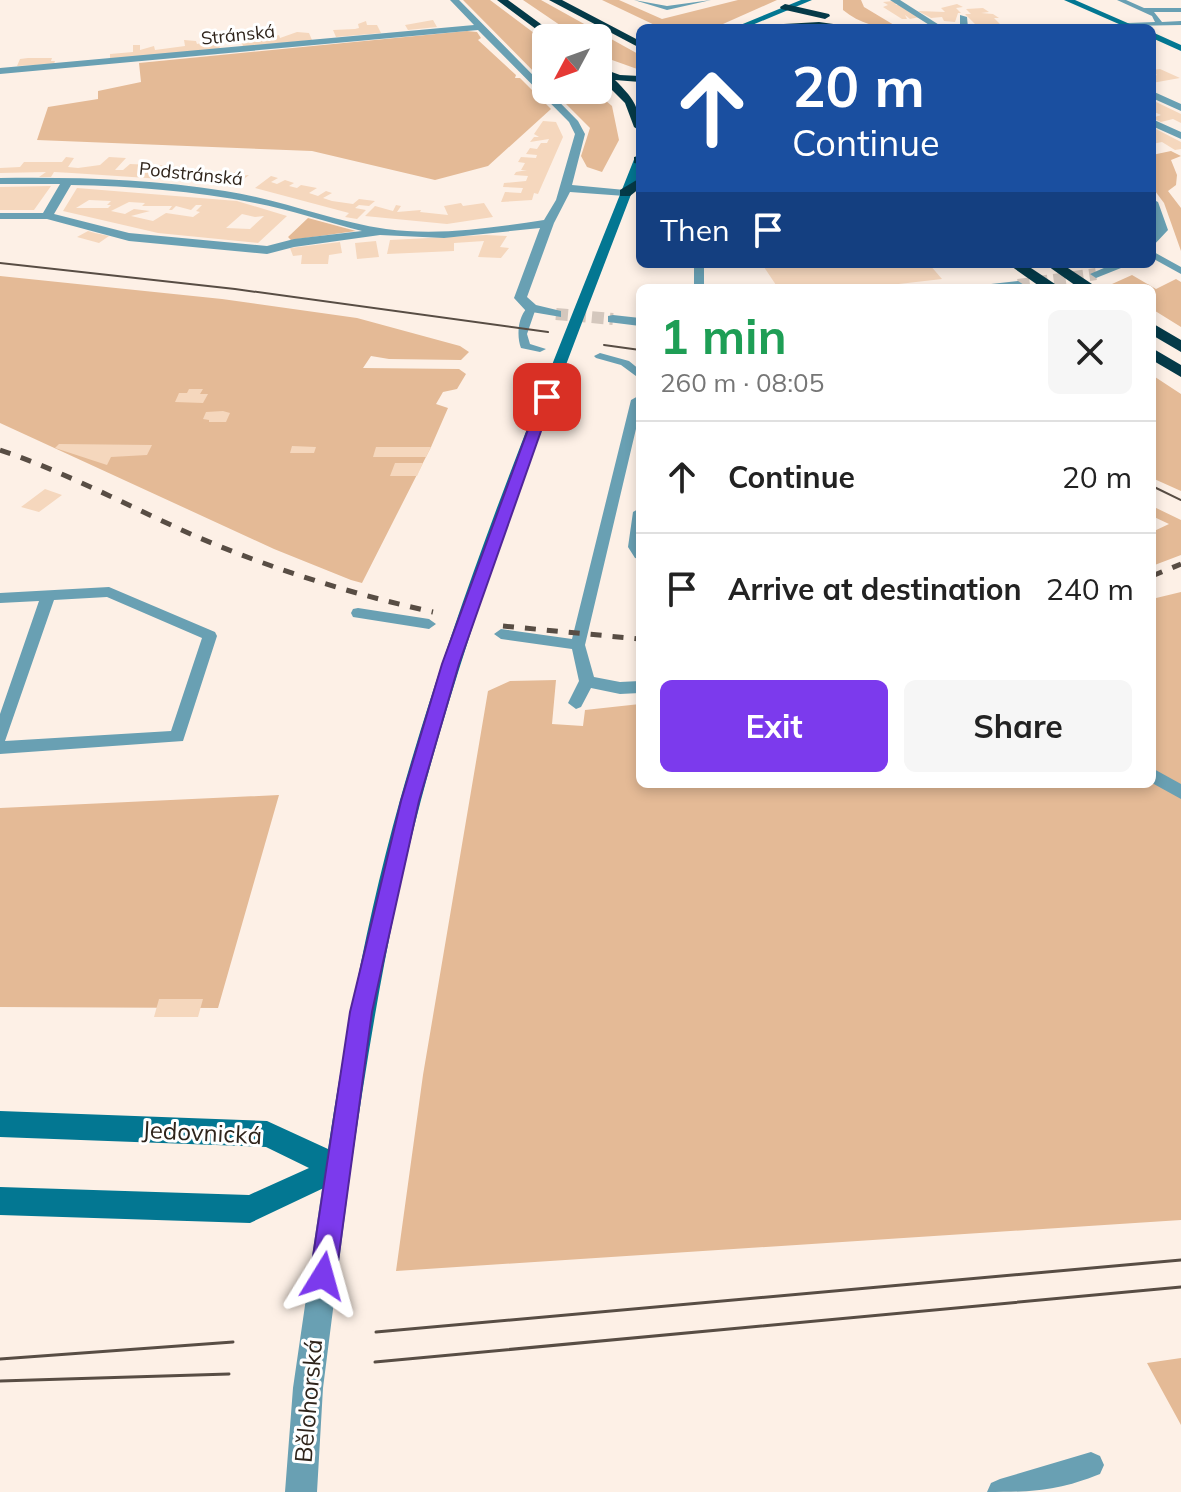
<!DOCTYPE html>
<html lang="en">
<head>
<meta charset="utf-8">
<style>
	body { margin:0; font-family:Mulish,sans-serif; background:#f6f6f6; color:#222; height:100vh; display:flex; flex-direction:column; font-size:30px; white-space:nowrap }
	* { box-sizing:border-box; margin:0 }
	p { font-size:26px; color:#767676 }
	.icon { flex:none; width:44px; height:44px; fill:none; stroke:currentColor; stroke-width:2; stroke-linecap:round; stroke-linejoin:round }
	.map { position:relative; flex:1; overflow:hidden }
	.panel { position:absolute; left:636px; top:284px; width:520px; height:504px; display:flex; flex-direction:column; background:#fff; border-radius:12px; box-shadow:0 4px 12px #0003 }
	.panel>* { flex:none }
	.banner { position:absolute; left:636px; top:24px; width:520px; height:244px; border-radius:12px; box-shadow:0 4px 12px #0003; background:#1a4fa0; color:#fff; overflow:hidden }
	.needle { width:52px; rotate:229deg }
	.fabs { position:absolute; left:532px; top:24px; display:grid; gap:16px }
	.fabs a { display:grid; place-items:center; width:80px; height:80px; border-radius:12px; background:#fff; box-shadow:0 4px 12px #0003; font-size:40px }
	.pin { position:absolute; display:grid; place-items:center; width:68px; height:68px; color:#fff; margin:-34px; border-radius:16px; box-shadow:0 4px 12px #0006 }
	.me { position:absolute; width:88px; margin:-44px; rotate:8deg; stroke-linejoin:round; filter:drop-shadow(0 0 6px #0008) }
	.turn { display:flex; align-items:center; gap:28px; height:168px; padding:0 24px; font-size:36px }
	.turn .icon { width:104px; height:104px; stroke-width:2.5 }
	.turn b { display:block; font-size:56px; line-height:68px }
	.then { display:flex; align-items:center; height:76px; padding:0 24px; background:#0003; gap:16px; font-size:30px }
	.round { display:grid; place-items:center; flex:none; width:84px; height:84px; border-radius:12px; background:#f6f6f6 }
	.headline { display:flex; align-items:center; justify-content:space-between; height:136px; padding:0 24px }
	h1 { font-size:48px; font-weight:700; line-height:60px; color:#1e9e55 }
	.button { display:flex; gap:16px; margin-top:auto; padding:16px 24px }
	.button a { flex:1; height:92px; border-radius:12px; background:#7c3aed; color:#fff; font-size:32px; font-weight:700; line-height:92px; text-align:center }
	.button a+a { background:#f6f6f6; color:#222 }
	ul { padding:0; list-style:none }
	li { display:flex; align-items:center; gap:24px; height:112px; padding:0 24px; border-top:2px solid #e0e0e0 }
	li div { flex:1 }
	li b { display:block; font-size:30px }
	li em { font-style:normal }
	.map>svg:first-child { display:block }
	.green { fill:#e4ba96 }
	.building { fill:#f5d7bd; fill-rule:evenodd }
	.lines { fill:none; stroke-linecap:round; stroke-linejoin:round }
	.street-tunnel { stroke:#d4c7bd; stroke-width:12; stroke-dasharray:12 6; stroke-linecap:butt }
	.lane { fill:#69a0b3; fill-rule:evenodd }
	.street { fill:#69a0b3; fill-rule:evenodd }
	.secondary { fill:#037792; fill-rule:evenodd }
	.highway { fill:#053a48; fill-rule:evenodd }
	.tram-far1 { stroke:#584d44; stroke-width:2 }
	.tram { stroke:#584d44; stroke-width:3 }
	.rail { stroke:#584d44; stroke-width:5; stroke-dasharray:11 11; stroke-linecap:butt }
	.route { fill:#7c3aed; stroke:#51269a; stroke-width:2 }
	.labels { text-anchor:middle; stroke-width:6; stroke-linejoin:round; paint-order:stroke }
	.far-street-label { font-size:18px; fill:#2f241b; stroke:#fff }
	.near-street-label { font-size:24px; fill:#2f241b; stroke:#fff }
</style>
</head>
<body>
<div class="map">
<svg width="1181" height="1492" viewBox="0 0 1181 1492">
	<rect width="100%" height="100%" fill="#fdf0e6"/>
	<path class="green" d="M463,0H490L546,42V84Z
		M523,0H541L640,55V70L612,60L598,51V38H579Z
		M602,0H619L662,19L738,0H777L714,28H661Z
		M843,0H861L864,7L899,28C878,28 860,24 843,10Z
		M467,31L477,32L481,38L478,40L516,75L515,78H520L551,109L488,166L435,180L312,151L37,140L48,107L98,99V91L141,82L139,63Z
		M552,90H593L612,106L619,140L602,172L587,167L581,156L590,128Z
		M1171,151L1181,156L1171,160L1177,175L1176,185L1168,191L1181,208V251L1164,203L1152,187V155Z
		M308,218L356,231L291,240L288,237Z
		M1132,275L1156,289L1176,279L1181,282V327L1152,309V288H1119L1112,284Z
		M0,276L222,299L357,318L460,346L469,352L461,360L389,359L371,356L363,368L459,369L466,374L457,389L443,392L436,404L448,408L431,447L362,583L351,580L274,549L0,423Z
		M1152,375L1181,394V491L1152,478Z
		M1152,506L1181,520V555L1152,566V532L1169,524L1152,516Z
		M1181,592V1220L396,1271L423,1075L488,691L510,681L556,680L552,724L583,726L585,710L640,704V784H1152V599Z
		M279,795L218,1008L0,1007V808Z
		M1181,1358V1425L1147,1363Z"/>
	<path class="building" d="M893,1L897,4L895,5H900L920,17L910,19L905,15L907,19H902L883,7L888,5L883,2Z
		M957,4L963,7L956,8L961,13H958L955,22L944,21L942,17L931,18L918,11L945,12L941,8Z
		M983,8L989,12L981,13L993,14L999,18H994L1000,24L977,26L965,14H971L966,9Z
		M433,20L437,27L408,30L405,25Z
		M366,21L367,25H377L381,33L336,37L333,30L355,29L359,28L358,24Z
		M297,32L309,33L312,40L243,47L241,38L266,35L267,39L279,35L280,38Z
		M218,39L220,49L110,59V54L133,52V45H140V50L154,46L155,50L185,46L184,40L196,41L197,44Z
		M28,58H52L51,61H55L54,64L17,66L20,59Z
		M1160,69L1180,78L1152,83V76L1157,75L1152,70Z
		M1152,100L1181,114V123L1173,119L1161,122L1152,118L1161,115L1152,111Z
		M543,121L556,122L563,137L538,194L534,193L532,200L501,202L505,192L521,193L523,188L503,187L504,183L526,181L528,176L514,175L516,172L527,170H521L525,163L518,162L521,157L536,158L537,155L526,154L530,148L537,149L541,143H547L549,139L530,142L534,137H539L534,134Z
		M1152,127L1181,142V149L1175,150L1162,142L1152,144Z
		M66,157L74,158L68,167L78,168L100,165L109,157L126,158L115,170H123L130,164L176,166L157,173L168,174L162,179L72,173L54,172L51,177H39L46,172L0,173V168L20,167L24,162H62Z
		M229,172H235L230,177L249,175L236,185L216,183Z
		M271,176L278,178L271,182L277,184L285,180L294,183L289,186L297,188L301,185L317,188L309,193L318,196L326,191L332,193L323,198L332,201L353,204L359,199L375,201L369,206L359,205L355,208L366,210L357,219L345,217L349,213L255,188Z
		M51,186L34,210H0V187Z
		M77,188L237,201L287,216L258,243L158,233L63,211ZM89,200L111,201L107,205H111L108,208H76ZM129,202L145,203L142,206H172L169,210H172L176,206L191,210L196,205H202L196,211L200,212L193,217L166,213L153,221L131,216L150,211L134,209L125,214L111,211ZM242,214L255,217L264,216L250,229L226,228Z
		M461,203L463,206L484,203L493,217L447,224L365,216L375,206L393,211L396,205L401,206L397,212L421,210L420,212L448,215L444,206Z
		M88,231L95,233L109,236L99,243L77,237Z
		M486,235L507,236L500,247L509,248L501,258L478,257L484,241L454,243V251L387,254L390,240Z
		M376,241L379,257L357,259L355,243Z
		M340,242L342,253L329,255L328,264H301L302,255L293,256L290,248Z
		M762,264H929L942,279L864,288H778Z
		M189,389H203L200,394H208L203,403L175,402L179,393H187Z
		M223,411L230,413L226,422H209V420L203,419L206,412Z
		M59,444L152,445L147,455L111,457L107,465L55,448Z
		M292,446L316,447L314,453H290Z
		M376,447H431L426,457H373Z
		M395,463H423L417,476H390Z
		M45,489L62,495L39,512L21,507Z
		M159,999H203L198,1017H154Z"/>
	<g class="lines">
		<path class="street-tunnel" d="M1018,285L1096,274
			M556,314L613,319"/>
		<path class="lane" d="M634,0L667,6L711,0L667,10Z
			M1117,0H1126L1144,8H1181V12H1154L1162,22L1181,21V25L1126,26L1128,23L1155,22L1152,16Z
			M1152,251L1181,267V274L1152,258Z
			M694,264H704V288H694Z
			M531,305L536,308L527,334L530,344L546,349L540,352L521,348C516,335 518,313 531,305Z
			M600,353L629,361L640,370V379L621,365L596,358L594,356Z
			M640,395V412L585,645L594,677L620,682L640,681V693L620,694L591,688L581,707L576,709L568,703L579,681L572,649L501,639L494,634L501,629L572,639L631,400Z
			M640,508V559L635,558L628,547L633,512Z
			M109,587L215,632L217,636L183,741L0,754V714L39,601L0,603V593ZM107,597L202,638L171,731L5,741L54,600Z
			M358,608L429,619L436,624L429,629L353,617L351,613L353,609Z
			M1152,768L1181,784V799L1152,783Z
			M1091,1452L1100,1456L1104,1465L1100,1474C1058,1491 1032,1492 987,1492L991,1483L1000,1479Z"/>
		<path class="street" d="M450,0H459L578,121L585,134L572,185L625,190L631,193L625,196L570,192L554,223L527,297L536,305L561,311V317L526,311L514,298L540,228L444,238L380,235L294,247L267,254L129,241L47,219H0V213H43L60,184H0V178C75,177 150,179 225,191C280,199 331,221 386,229C438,236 492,228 544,220L556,200L575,134L569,122L478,30L0,74V68L474,25ZM71,185C132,186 194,191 255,203C291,210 326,222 362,231L294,239L267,246L129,233L54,214Z
			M890,0H900L944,28H934Z
			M960,15L967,17L968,28H960Z
			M1131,23L1128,28H1111Z
			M1152,91L1181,104V111L1152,98Z
			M1152,119L1181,132V139L1152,126Z
			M1152,199L1158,202L1168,230L1152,247V235L1156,230L1152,218Z
			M1113,264H1131L1096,278L1090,274Z
			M1018,281L1024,285L1023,288H985L991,284Z
			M613,315L640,318V326L608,322V316Z
			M338,1155L347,1159L351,1168L323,1388L317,1492H285L293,1388L325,1168L329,1159Z"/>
		<path class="secondary" d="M801,0H812L745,28H733Z
			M1064,0H1075L1139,28H1128Z
			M1152,32L1181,45V51L1152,38Z
			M640,154V171C561,378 478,586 421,800C389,921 369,1044 351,1168L347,1177L250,1223L0,1215V1187L249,1195L309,1168L266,1147L0,1137V1111L267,1121L328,1149C346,1032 368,914 400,800C462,580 551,368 635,157Z"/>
		<path class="highway" d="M497,0H508L560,38H548Z
			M549,0H562L640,41V48Z
			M785,4L829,14L830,16L825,19L781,9L780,7Z
			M819,22L862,28H761L766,25Z
			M598,67L620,75L640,76V82L615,80C632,97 640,106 640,131L634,127L625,103L598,76Z
			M640,156V164L634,163V157Z
			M640,178V188L630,196H620V190Z
			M1008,264H1025L1061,288H1042Z
			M1045,264H1062L1098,288H1079Z
			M1152,323L1181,340V352L1152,335Z
			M1152,348L1181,365V377L1152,360Z"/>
		<path class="tram-far1" d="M0,263L235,289L548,332
			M604,345L640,350
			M1152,486L1181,500"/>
		<path class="tram" d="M376,1332L1181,1260
			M0,1359L233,1342
			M375,1362L1181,1287
			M0,1381L229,1374"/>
		<path class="rail" d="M0,450C68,473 130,507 195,536C272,569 351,594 433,612
			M1152,576L1181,564
			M503,626L640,639"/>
	</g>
	<path class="route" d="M547,393L553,397L459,664L419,801L372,1012L336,1276L332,1285L323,1289L314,1285L310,1276L350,1012L401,801L442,664L540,397Z"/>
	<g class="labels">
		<g class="far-street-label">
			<text transform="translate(238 35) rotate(-6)" y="6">Stránská</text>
			<text transform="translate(191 174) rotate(6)" y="6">Podstránská</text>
		</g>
		<g class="near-street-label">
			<text transform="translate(202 1133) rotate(3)" y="8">Jedovnická</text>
			<text transform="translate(309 1401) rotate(-85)" y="8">Bělohorská</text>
		</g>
	</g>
</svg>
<div class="fabs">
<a><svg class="needle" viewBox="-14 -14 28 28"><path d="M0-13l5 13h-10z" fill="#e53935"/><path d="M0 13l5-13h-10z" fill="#767676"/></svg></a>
</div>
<div class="pin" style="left:547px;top:397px;background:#d93025"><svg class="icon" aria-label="arrive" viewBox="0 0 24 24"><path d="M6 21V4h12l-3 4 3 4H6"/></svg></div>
<svg class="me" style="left:323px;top:1276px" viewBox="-20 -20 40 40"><path d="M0-17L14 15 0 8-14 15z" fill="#7c3aed" stroke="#fff" stroke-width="4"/></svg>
<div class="banner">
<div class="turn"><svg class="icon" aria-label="ahead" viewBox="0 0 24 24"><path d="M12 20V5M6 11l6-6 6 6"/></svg><div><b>20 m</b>Continue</div></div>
<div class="then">Then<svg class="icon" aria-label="arrive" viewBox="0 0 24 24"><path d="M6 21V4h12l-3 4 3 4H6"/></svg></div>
</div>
<section class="panel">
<div class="headline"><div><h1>1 min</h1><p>260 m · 08:05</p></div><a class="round"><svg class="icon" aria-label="close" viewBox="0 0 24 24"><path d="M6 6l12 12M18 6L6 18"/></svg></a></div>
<ul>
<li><svg class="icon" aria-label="ahead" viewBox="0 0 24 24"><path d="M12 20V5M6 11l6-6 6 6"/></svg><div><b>Continue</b></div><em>20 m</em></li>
<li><svg class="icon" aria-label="arrive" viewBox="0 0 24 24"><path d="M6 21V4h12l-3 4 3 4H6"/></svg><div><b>Arrive at destination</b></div><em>240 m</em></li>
</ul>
<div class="button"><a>Exit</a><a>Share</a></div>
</section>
</div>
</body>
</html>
